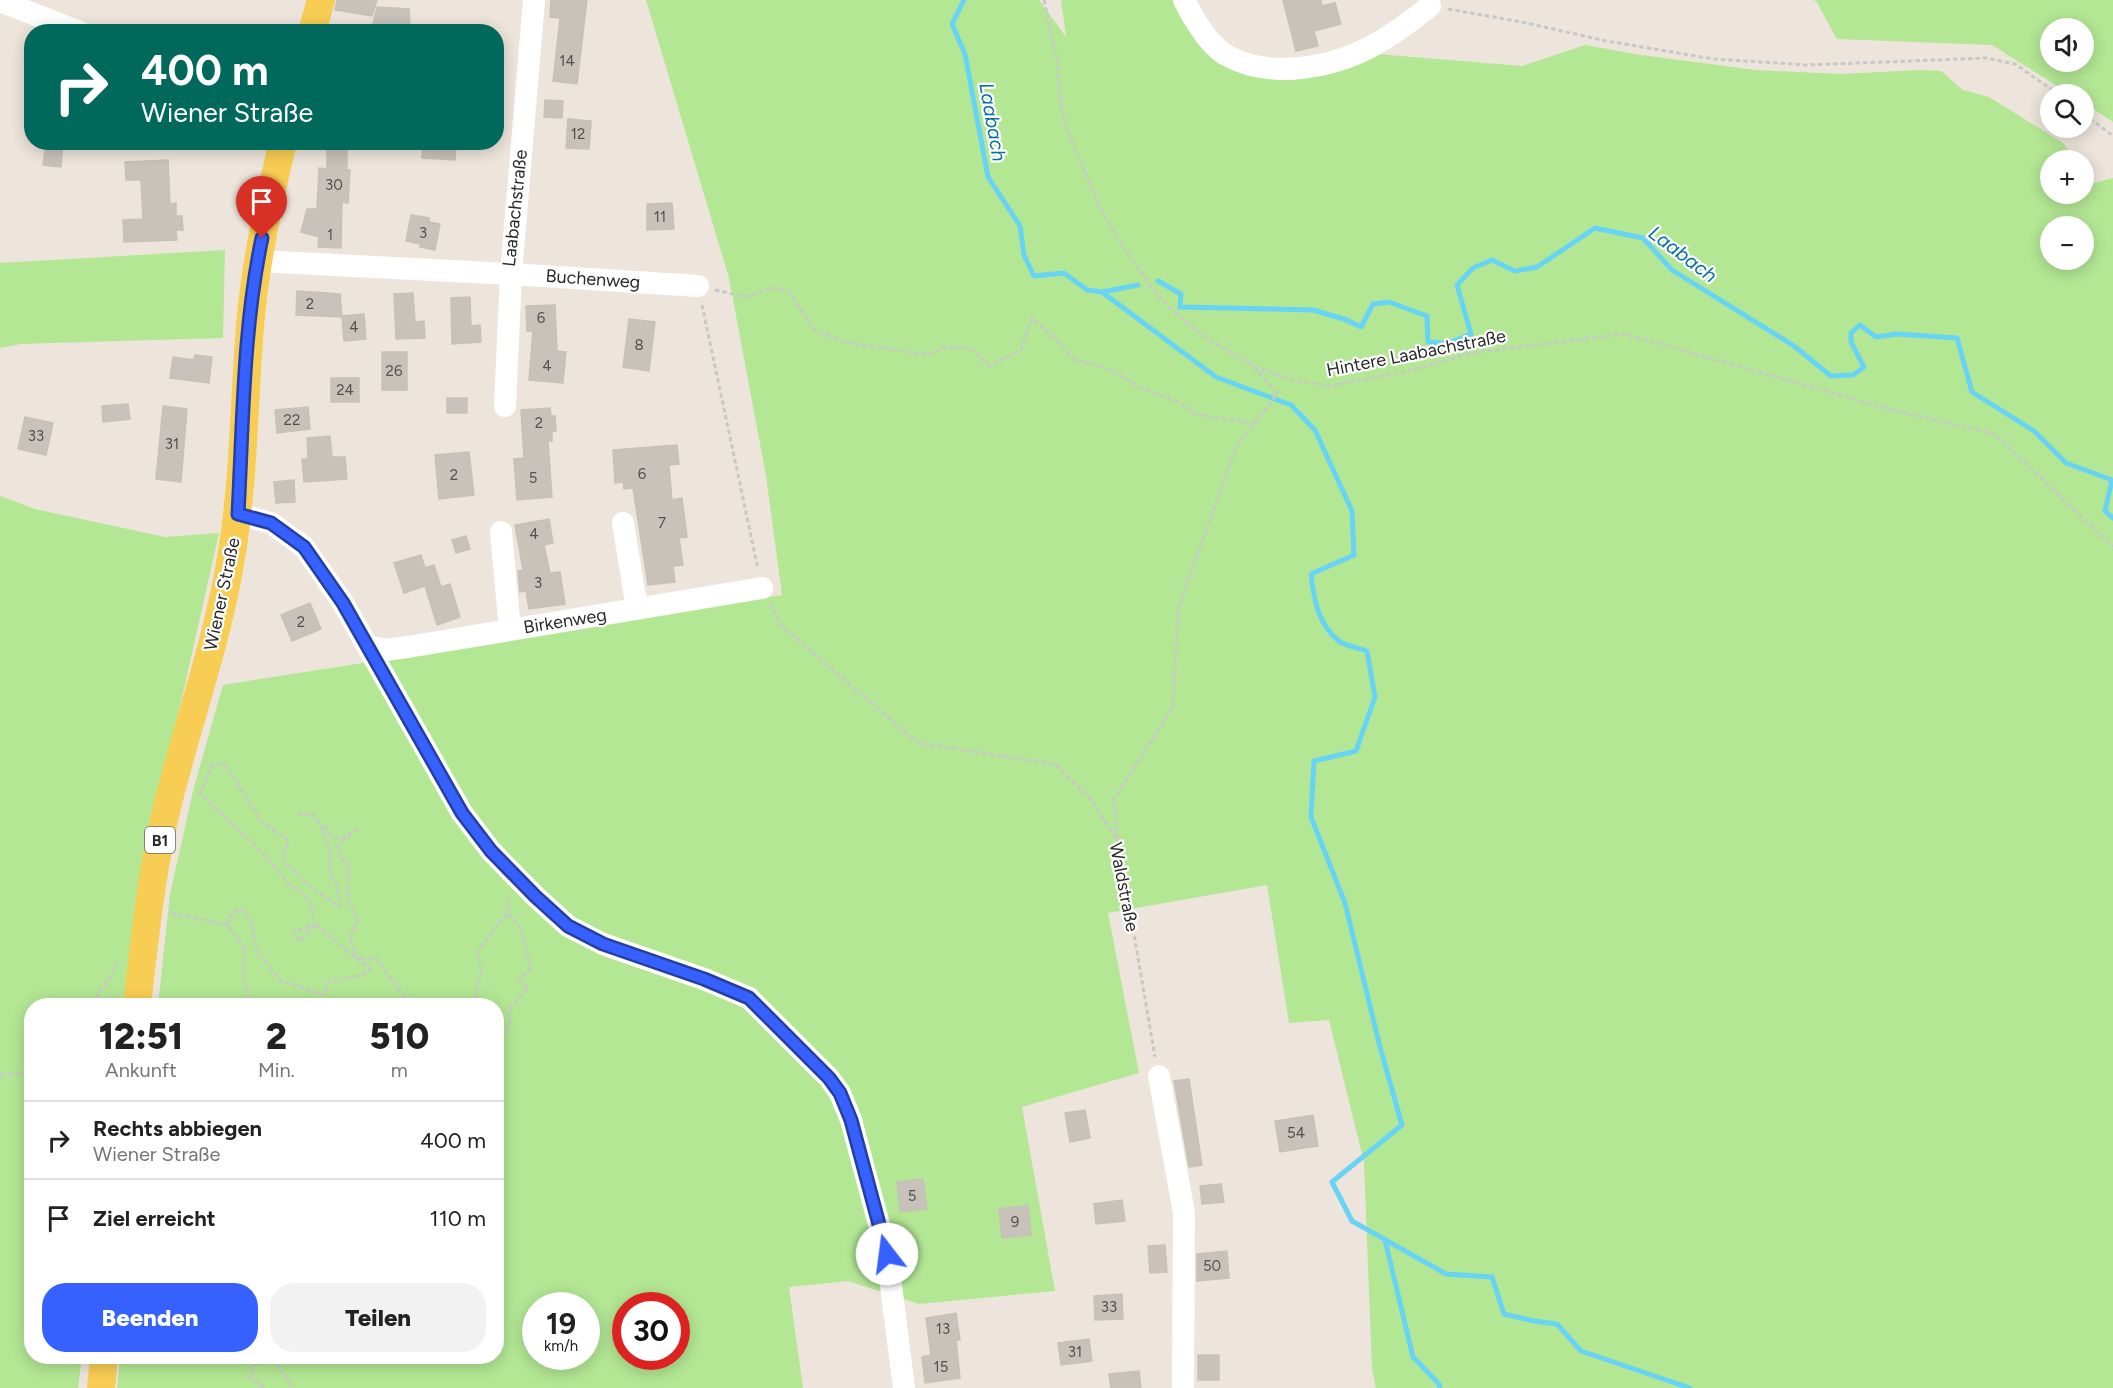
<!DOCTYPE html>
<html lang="de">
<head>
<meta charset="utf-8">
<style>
	body { margin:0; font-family:Figtree,sans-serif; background:#f2f2f2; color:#222; height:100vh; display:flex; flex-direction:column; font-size:22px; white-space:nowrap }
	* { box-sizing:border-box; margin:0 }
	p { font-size:20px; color:#767676 }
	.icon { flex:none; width:33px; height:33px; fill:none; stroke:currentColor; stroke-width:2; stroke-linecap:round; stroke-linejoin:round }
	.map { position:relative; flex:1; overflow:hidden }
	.panel { position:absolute; left:24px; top:998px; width:480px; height:366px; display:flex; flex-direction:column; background:#fff; border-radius:24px; box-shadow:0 3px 15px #0003 }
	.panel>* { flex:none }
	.hud { position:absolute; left:24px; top:24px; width:480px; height:126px; border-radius:24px; box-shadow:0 3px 15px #0003; background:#00695c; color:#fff; overflow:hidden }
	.buttons { position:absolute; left:2040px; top:18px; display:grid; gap:12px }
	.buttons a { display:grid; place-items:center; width:54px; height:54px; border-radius:50%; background:#fff; box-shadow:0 3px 15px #0003; font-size:30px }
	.speed { position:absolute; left:522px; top:1292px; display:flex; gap:12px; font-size:30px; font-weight:700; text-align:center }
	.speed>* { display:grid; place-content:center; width:78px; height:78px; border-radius:50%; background:#fff; box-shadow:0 3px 15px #0003; line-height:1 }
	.speed small { font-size:15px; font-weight:400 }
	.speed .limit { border:9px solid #d22; background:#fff; color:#111 }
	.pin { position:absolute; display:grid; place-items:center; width:51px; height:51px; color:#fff; margin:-62px -26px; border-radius:50% 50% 50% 0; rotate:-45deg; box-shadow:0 0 6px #0007 }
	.pin .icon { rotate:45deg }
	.me { position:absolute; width:66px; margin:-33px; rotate:345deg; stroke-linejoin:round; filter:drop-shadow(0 0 4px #0008) }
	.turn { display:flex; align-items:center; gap:21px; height:126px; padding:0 18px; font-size:27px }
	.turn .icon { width:78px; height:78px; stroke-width:2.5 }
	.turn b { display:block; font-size:42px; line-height:51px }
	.eta { display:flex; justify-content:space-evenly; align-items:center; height:102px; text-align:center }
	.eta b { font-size:36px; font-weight:800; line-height:42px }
	.action { display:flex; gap:12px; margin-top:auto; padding:12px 18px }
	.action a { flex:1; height:69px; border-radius:24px; background:#3661ff; color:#fff; font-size:24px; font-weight:800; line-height:69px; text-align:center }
	.action a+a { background:#f2f2f2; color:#222 }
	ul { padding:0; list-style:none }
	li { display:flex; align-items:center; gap:18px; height:78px; padding:0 18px; border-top:2px solid #e0e0e0 }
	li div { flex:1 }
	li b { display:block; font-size:22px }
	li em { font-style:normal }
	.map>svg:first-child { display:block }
	.green { fill:#b3e794; fill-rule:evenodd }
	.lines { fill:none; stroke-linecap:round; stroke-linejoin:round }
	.stream { stroke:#68d4f5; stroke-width:5 }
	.building { fill:#c8c2bb; stroke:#c8c1b5; stroke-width:1.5 }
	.path { stroke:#c8c8c8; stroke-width:3; stroke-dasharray:4.5 3; stroke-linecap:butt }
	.minor { stroke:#fff; stroke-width:22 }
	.major { stroke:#f8cd54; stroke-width:28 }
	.route-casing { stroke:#233fa6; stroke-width:15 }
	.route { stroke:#3661ff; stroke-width:10 }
	.labels { text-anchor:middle; stroke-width:4.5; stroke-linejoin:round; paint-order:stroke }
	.number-label { font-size:15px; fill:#52504e }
	.shield { fill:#fff; stroke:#6a6a6a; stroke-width:1.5 }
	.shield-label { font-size:16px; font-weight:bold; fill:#2a2a2a }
	.street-label { font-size:18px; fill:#2a2a2a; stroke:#fff }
	.water-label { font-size:20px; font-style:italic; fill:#0671a2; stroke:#fff }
</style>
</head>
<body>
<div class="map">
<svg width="2113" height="1388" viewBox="0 0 2113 1388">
	<rect width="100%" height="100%" fill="#ede5db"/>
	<path class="green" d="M646,0H1039L1066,37L1061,0H1175L1227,66L1377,54L1522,66L1585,45L1641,55L1756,70L1841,74L1919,70L1941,71L1963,90L1989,97L2063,143L2076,160H2050V194H2084V173L2088,185L2113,178V1388H1376L1372,1369L1364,1162L1329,1020L1289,1023L1267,885L1108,913L1139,1073L1022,1107L1055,1291L919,1304L848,1281L789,1287L803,1388H117L120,1356H496V1005H158L170,894L194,787L223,685L369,662L516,635L782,595L766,476L729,278ZM2050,226H2084V260H2050ZM536,1305H586V1356H536ZM626,1305H676V1356H626Z
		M1812,0H2113V122L2084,103V94H2070L1992,45L1837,39L1816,1ZM2084,28V62H2050V28Z
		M225,250L223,338L21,344L0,348V263Z
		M0,496L35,509L165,537L219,533L184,689L147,842L127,1005H32V1356H82L78,1388H0Z"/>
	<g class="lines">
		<path class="stream" d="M964,0L952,24L965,54L988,177L1020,226L1024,255L1034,276L1064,273L1087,290L1102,292L1138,285
			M1158,281L1181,294L1180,307L1313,310L1344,319L1361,327L1373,304L1389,302L1427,316L1428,342L1449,343L1471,334L1457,285L1473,268L1492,260L1515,271L1537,267L1595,228L1643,238L1672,270L1794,346L1831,376L1853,375L1864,367L1851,342V333L1860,325L1876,337L1897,334L1957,338L1972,392L2034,431L2066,463L2112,480L2105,511L2113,518
			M1102,292L1216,377L1291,405L1315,430L1352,511L1354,555L1311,574C1314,600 1318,625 1340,642C1347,646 1359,648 1367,651L1375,697L1356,751L1314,761L1311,817L1345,903L1380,1047L1402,1125L1332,1182L1352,1221L1446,1274L1492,1277L1504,1314L1534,1321L1557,1324L1581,1351L1690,1388
			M1385,1240L1413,1357L1439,1384L1440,1388"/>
	</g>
	<path class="building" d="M337,0H377L372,16L335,10Z
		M551,0H587L577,84L553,81L560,18L550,17Z
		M1283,0H1321L1322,6L1335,3L1341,24L1314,31L1318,46L1296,51Z
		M377,7L409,9L410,26L399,29L398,32H371Z
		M545,100L563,101L562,118L544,117Z
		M568,119L591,121L589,149L566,148Z
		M46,142H63L61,167L43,165Z
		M327,142H347V170H350L348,203L342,202L341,248L318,247L319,237L301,232L307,209H317L319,168L327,169Z
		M423,142H456L455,160L422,158Z
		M168,160L170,204L176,203V216H182L183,230H176L177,240L124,242L123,220L143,219L141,180H126L125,162Z
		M672,203L674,229L647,230V204Z
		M411,215L429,218V222L440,224L435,250L420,247V244L406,241Z
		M297,291L340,294L342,317L296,315Z
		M413,293L415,322L424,321L425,338L396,339L394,294Z
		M470,297L471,326L480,325L481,342L452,344L451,298Z
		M555,305L557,351L566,352L563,383L529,380L533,331H527L526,306Z
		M364,314L366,339L344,341L342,316Z
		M629,319L655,322L649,371L623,367Z
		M382,352H407V390H382Z
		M195,355L212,357L209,383L170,378L173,357L194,360Z
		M331,378H359V402H331Z
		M447,398H467V413H447Z
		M128,404L130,419L103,422L102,406Z
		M163,406L187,409L181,482L156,479Z
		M308,407L310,429L277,433L275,410Z
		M550,408L551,416H555L556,431H552V441H548L552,497L517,500L514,459L524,458L521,410Z
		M25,417L53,423L46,455L18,449Z
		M330,436L332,457H345L347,479L304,482L302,459H308L307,438Z
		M677,445L679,464L669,465L672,500L682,498L687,537L679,538L683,565L673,566L675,582L648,585L633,488L624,489L623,482L615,483L613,450Z
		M469,452L474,495L439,499L435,455Z
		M294,480L295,502L276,503L274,482Z
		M549,519L553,543L544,545L550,573L560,572L565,604L529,609L526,591L520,592L518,571L523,570L515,525Z
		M466,536L470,549L456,553L452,540Z
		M421,555L425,568L434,565L441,587L450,584L460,617L437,625L425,586L404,593L394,563Z
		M310,603L321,629L292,641L281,615Z
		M1189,1079L1202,1165L1189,1167L1174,1081Z
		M1085,1110L1090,1138L1070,1142L1065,1113Z
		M1313,1115L1318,1146L1280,1152L1275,1121Z
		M923,1179L927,1209L900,1212L897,1182Z
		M1221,1184L1224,1202L1202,1204L1200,1186Z
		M1122,1200L1125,1221L1096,1224L1094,1204Z
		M1028,1205L1031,1235L1002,1238L999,1209Z
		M1165,1245L1167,1272L1150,1273L1148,1246Z
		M1227,1251L1229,1278L1197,1281V1254Z
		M1122,1294L1123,1319L1095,1320L1094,1296Z
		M956,1313L960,1340H956L960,1378L925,1383L922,1357L931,1355L926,1318Z
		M1089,1339L1092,1361L1061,1365L1058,1343Z
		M1198,1355H1219V1380H1198Z
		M1139,1371L1141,1388H1111L1109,1374Z"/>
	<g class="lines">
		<path class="path" d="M1044,0L1058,65L1060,98L1066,128L1103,214L1126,251L1159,297L1182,319L1210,340L1253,366L1296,381L1330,386L1413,370L1471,353L1625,334L1889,409L1995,434L2113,547
			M1448,9L1522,22L1606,41L1714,59L1807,65L1986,58L2015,64L2058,94
			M2084,114L2113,136
			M715,290L746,297L772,288L789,292L815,330L844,342L930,355L943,347L971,348L989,366L1021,350L1032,318L1057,340L1074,360L1107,368L1140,387L1182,404L1197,415L1255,423
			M702,305L758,569
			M770,603L781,625L918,743L1054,764L1089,797L1118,841L1155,1057
			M324,827L332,837L341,838L356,830L339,844L340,858L348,864V899L358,920L350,938L357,958H376L407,1000L405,1005
			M1117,839L1114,799L1173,707L1178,609L1236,447L1271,403L1277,393L1254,368
			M171,913L227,925L245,949L243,979L252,1005
			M507,913L509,897
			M227,925L232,913L243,909L251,920L257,951L280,980L324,995L329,981L363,975L370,969L315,924L299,942L294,932L315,924L309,898L288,883L263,853L200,794L212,765L224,763L262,822L288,840L283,861L313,889L340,907L338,887L330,874V851L322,827L313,814H298
			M99,1005L97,994L111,976L118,962
			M473,1005L481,973L478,951L507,913L520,927L531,968L519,979L528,988L508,1011L510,1023L505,1034L496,1031
			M0,1075L32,1072
			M260,1356L249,1376L264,1388
			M279,1356L278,1367L289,1379L290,1388"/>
		<path class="minor" d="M1184,0C1193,18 1208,44 1226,55C1272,81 1338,67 1381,41C1398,31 1414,19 1430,6
			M0,1L80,32
			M257,261L511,274L534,0
			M505,406L511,274L698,286
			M238,514L271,523L304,547L343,603L462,813L491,851L535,896L568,926L603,944L704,979L749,998L829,1078L840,1093L851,1120L887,1254L904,1388
			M623,523L637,609
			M501,532L510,630
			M368,646L385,650L408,647L762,588
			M1159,1076L1184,1213L1183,1388"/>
		<path class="major" d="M312,32L321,0
			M137,1005C145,936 152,866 169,799C190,716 219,636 232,552C244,477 244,401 250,326C255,264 268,203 283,142
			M101,1388L104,1356"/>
	</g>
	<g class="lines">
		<g class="route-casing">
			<path id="route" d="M262,238C243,328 243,423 238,514L271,523L304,547L343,603L462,813L491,851L535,896L568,926L603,944L704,979L749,998L829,1078L840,1093L851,1120L887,1254"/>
		</g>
		<use href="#route" class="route"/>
	</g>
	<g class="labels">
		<g class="number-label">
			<text x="567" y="66">14</text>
			<text x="578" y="139">12</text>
			<text x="334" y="190">30</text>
			<text x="660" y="222">11</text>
			<text x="423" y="238">3</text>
			<text x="330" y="240">1</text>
			<text x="310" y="309">2</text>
			<text x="541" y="323">6</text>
			<text x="354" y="332">4</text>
			<text x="639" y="350">8</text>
			<text x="547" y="371">4</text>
			<text x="394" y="376">26</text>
			<text x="345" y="395">24</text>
			<text x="292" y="425">22</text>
			<text x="539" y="428">2</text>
			<text x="36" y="441">33</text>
			<text x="172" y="449">31</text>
			<text x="642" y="479">6</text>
			<text x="454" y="480">2</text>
			<text x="533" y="483">5</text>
			<text x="662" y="528">7</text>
			<text x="534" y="539">4</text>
			<text x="538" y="588">3</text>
			<text x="301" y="627">2</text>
			<text x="1296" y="1138">54</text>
			<text x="912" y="1201">5</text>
			<text x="1015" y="1227">9</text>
			<text x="1212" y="1271">50</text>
			<text x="1109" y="1312">33</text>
			<text x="943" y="1334">13</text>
			<text x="1075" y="1357">31</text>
			<text x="941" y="1372">15</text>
		</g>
		<rect class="shield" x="145" y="827" width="30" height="26" rx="4.5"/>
		<g class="shield-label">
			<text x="160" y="846">B1</text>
		</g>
		<g class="street-label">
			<text transform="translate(515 208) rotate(-84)" y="6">Laabachstraße</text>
			<text transform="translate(593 279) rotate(4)" y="6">Buchenweg</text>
			<text transform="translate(1416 353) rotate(-11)" y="6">Hintere Laabachstraße</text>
			<text transform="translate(222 594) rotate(-78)" y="6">Wiener Straße</text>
			<text transform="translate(565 621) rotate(-9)" y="6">Birkenweg</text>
			<text transform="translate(1124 887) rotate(79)" y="6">Waldstraße</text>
		</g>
		<g class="water-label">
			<text transform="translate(993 122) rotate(80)" y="7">Laabach</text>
			<text transform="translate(1683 254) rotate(37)" y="7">Laabach</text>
		</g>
	</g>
</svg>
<div class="buttons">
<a><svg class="icon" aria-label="sound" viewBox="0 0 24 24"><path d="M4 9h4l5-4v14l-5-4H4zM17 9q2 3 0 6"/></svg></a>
<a><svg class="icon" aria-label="search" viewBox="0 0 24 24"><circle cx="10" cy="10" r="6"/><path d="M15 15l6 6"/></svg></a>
<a>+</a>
<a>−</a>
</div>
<div class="speed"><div>19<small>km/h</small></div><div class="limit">30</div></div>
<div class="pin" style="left:262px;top:238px;background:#d93025"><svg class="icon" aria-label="arrive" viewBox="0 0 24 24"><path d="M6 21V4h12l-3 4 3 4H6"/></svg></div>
<svg class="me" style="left:887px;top:1254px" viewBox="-20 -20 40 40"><circle r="19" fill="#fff"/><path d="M0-13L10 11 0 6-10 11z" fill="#3661ff"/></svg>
<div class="hud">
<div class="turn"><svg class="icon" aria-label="right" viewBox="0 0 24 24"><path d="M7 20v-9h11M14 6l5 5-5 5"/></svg><div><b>400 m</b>Wiener Straße</div></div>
</div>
<section class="panel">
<div class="eta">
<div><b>12:51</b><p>Ankunft</p></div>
<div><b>2</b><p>Min.</p></div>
<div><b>510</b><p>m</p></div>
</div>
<ul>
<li><svg class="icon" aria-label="right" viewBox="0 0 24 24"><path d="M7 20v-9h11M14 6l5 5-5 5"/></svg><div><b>Rechts abbiegen</b><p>Wiener Straße</p></div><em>400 m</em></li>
<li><svg class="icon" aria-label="arrive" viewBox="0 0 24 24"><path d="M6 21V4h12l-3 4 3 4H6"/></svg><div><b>Ziel erreicht</b></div><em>110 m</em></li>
</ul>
<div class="action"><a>Beenden</a><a>Teilen</a></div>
</section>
</div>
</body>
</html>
